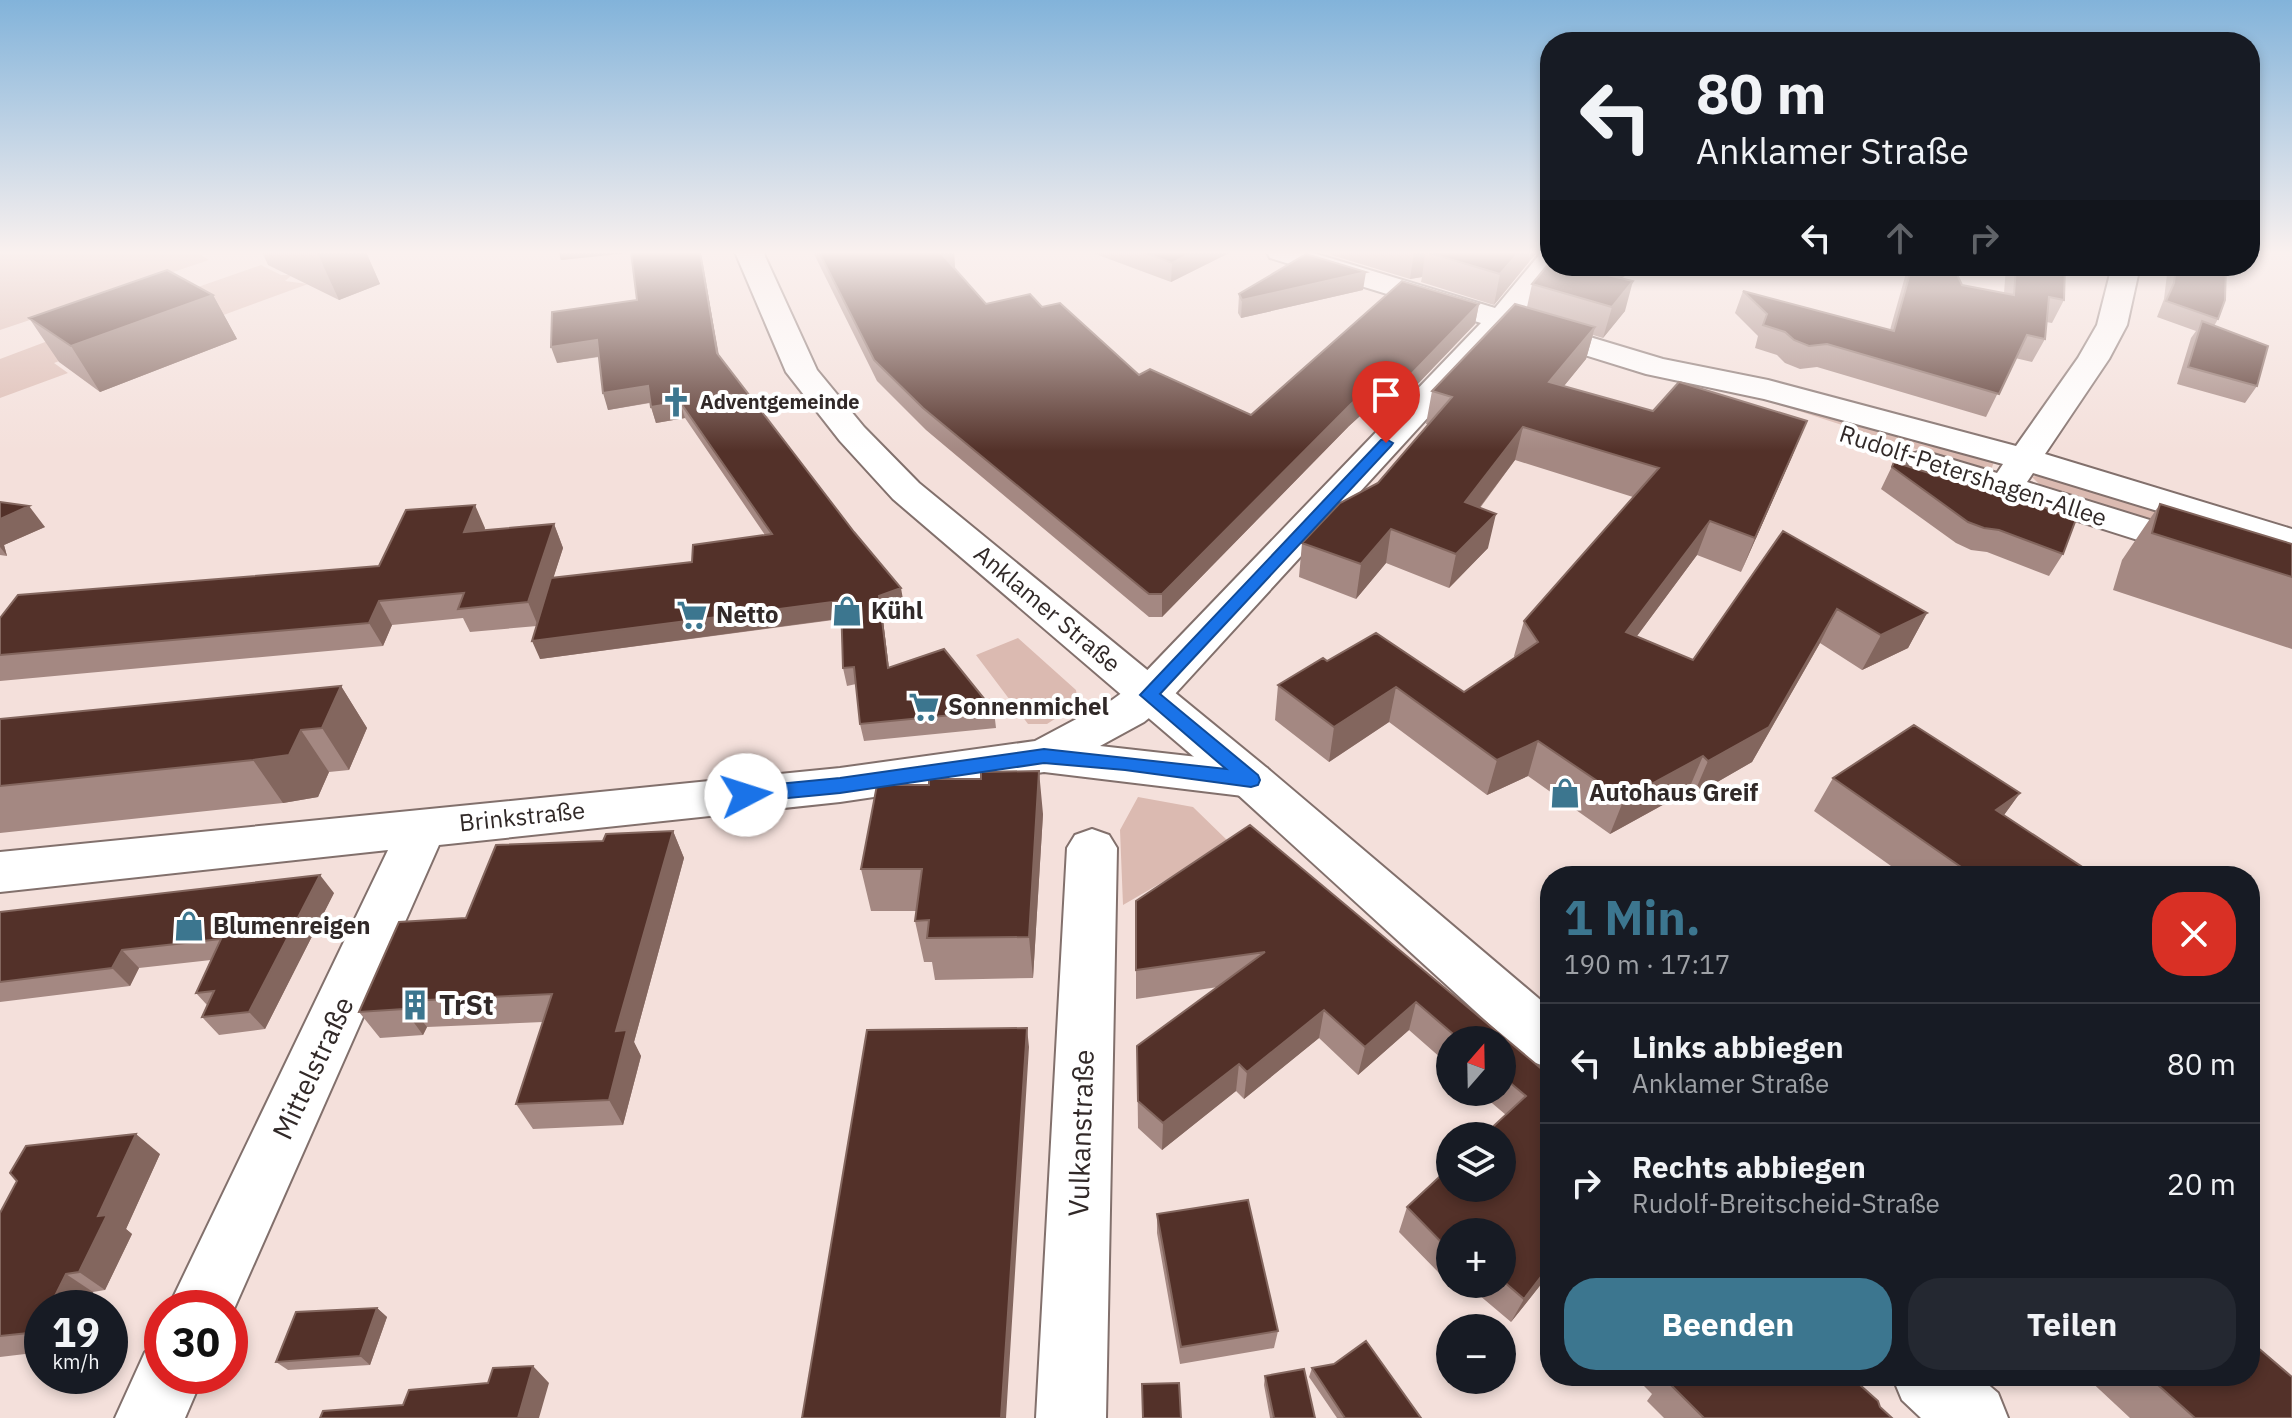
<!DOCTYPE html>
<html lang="de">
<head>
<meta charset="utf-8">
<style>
	body { margin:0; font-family:"IBM Plex Sans",sans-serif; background:#242831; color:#f1f3f6; height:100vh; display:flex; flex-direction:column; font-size:30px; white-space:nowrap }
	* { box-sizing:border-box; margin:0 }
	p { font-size:26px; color:#9ea1a6 }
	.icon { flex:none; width:44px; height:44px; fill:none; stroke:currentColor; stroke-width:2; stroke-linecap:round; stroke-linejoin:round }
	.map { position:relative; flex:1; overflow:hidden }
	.side { position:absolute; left:1540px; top:866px; width:720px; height:520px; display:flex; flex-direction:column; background:#171b24; border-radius:32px; box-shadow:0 4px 12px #0003 }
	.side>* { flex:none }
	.hud { position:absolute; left:1540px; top:32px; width:720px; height:244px; border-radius:32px; box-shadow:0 4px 12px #0003; background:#171b24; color:#f1f3f6; overflow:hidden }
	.needle { width:52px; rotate:20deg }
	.fabs { position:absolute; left:1436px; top:1026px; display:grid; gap:16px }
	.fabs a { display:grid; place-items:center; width:80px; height:80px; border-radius:50%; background:#171b24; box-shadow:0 4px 12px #0003; font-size:40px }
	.speed { position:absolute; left:24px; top:1290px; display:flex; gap:16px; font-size:40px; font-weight:700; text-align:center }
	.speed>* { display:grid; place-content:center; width:104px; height:104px; border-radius:50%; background:#171b24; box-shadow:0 4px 12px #0003; line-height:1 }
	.speed small { font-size:20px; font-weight:400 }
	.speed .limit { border:12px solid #d22; background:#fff; color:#111 }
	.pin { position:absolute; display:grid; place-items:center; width:68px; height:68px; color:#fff; margin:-82px -34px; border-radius:50% 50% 50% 0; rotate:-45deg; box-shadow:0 0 8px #0007 }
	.pin .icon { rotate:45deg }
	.me { position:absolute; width:88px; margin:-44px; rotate:85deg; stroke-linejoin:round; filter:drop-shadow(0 0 6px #0008) }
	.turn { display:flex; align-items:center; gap:28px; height:168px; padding:0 24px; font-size:36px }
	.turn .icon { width:104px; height:104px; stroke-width:2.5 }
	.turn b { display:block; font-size:56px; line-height:68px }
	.lanes { display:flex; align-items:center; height:76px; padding:0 24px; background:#0003; justify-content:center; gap:40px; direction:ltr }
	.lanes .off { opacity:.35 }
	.round { display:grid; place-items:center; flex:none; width:84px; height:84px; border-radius:32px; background:#242831 }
	.overview { display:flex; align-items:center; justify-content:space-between; height:136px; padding:0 24px }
	h1 { font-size:48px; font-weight:700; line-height:60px; color:#3c768f }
	.button { display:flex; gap:16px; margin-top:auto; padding:16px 24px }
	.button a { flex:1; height:92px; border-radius:32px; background:#3c768f; color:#fff; font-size:32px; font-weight:700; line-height:92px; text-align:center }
	.button a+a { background:#242831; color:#f1f3f6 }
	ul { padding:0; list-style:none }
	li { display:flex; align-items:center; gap:24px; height:120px; padding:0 24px; border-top:2px solid #363941 }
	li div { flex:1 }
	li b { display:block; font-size:30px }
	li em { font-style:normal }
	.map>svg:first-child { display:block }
	.green { fill:#dbbab1 }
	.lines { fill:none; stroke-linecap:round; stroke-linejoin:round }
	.minor-casing { stroke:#82706c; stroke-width:4 }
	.major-casing { stroke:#82706c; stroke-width:4 }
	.minor { fill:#fff; fill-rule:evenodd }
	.major { fill:#fff; fill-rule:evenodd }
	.wall { fill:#a48882 }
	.shaded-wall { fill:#83665e }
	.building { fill:#533129; stroke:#83665e; stroke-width:2 }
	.route { fill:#1a73e8; stroke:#114b97; stroke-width:2 }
	.labels { text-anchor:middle; stroke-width:8; stroke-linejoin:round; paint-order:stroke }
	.far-poi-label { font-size:20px; font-weight:bold; fill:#312928; stroke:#fff; text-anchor:start }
	.street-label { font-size:24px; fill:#312928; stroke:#fff }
	.poi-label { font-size:24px; font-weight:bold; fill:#312928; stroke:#fff; text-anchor:start }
	.near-poi-label { font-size:28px; font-weight:bold; fill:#312928; stroke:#fff; text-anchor:start }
	.near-street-label { font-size:28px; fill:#312928; stroke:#fff }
</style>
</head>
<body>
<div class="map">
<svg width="2292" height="1418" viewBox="0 0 2292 1418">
	<rect width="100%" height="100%" fill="#f4e0db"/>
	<path class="green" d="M0,252H196L209,260L0,330Z
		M261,265L281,275H292L285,281L308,284L210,320L112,317Z
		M93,324L117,339L54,363L68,373L0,398V359Z
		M1768,397L1996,456L1990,473L1771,402Z
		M2039,475L2054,476L2292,547V568L2070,498L2040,485L2032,477Z
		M1018,638L1076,690L1078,704L1047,724H1028L976,655Z
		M1138,797L1193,807L1230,843L1123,905L1120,830Z"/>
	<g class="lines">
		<g class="minor-casing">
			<path id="minor" d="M1267,252H1310L1495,308L1540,254L1550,252V266H1560L1520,316L1663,359L1768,380L2016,446L2078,358L2097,325L2112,266H2140L2127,325L2109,359L2045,454L2292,529V552L2033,473L2027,482L2292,564V589L1911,468L1906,461L1911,454L1923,451L1997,473L2003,464L1764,399L1646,374L1507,331L1164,706L1144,722L1100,746L1251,763L1267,768L1274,780L1267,792L1251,797L1044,772L840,802L439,845L230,1318V1308H168L388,850L0,892V852L840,768L1035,741L1112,700L1134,684L1481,323L1270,258Z
				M1092,829L1109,835L1117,848L1106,1418H1036L1067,848L1075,835Z
				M162,1345V1376H203L185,1418H115L145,1352Z"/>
		</g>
		<g class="major-casing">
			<path id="major" d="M735,252H763L817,370L864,427L919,483L1267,768L1550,1008V1068L1530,1061L1235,792L893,499L840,441L786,372Z
				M1892,1376H1978L1998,1393L2008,1418H1921L1902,1400Z"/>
		</g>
		<use href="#minor" class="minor"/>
		<use href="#major" class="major"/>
	</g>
	<path class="wall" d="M262,252H366L380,284L339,300L268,265Z
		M559,252H700L719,355L904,605L882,613L889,668L994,711L996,728L864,741L860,724L856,684L847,686L843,668L841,619L540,659L537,626L470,632L463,618L392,625L383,646L0,681V618L379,566L485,528V530L554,524L563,548L553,578L692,562L765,535L685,418L656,423L650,403L608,410L599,357L557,363L637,300L631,253L561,260Z
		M813,252H954L955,268H954L986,304L1042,307L1139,375L1251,415L1479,304L1475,324L1390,413L1370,407L1349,426L1162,617H1149L926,430L877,381Z
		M1090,252H1231L1171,282Z
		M1332,252H1537L1494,305L1421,282L1422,277L1410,279L1331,255Z
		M1908,266H1953L1962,285L2004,293L2006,266H2065L2064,300L2052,323L2046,322L2045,339L2032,362L2015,358L1986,417L1817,367L1800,369L1785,363L1777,355L1755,348L1758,336L1735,313L1743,291L1890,330Z
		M2168,266H2226L2218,319L2214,326L2257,386L2245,403L2177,384L2191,338L2196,331L2157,317L2164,299Z
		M1638,268L1621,278L1625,311L1603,338L1593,335L1586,359L1564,386L1793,454L1741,572L1697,555L1637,636L1693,660L1783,531L1927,613L1908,648L1862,670L1820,643L1752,762L1693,796L1688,791L1610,834L1528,776L1487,795L1389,722L1329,762L1275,720L1278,685L1327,661L1464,692L1515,658L1514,656L1524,621L1633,497L1515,460L1480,508L1488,548L1449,588L1386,563L1356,599L1299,577L1302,543L1378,483L1429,425L1426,424L1432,391L1527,307L1532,284Z
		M1363,290L1241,318L1238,313L1239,294Z
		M213,295L237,339L100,392L59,362L29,318Z
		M1894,462L2063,554L2049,576L1987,552L1971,550L1956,543L1881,489Z
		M0,502L45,527L4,545L7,556L0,555Z
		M2160,504L2292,544V649L2113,590L2122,560Z
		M341,686L367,728L349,770L329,772L318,797L283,803L0,833V719Z
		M1833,778L2020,793L2004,815L2096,876H1905L1814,811Z
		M1043,814L1033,978L935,980L932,962H924L915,921L917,911H871L861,869Z
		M1250,825L1550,1076V1291L1542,1283L1511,1322L1466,1284H1502V1232H1450V1270L1447,1268L1440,1274L1399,1232L1407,1207L1506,1115L1479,1092H1502V1040H1450V1066L1409,1030L1358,1075L1319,1038L1244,1099L1236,1091L1162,1150L1138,1128L1137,1046L1218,987L1136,999V901Z
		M673,831L684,858L634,1042L641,1056L623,1125L533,1129L516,1104L543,1022L427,1027L423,1035L380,1038L359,1012L603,841Z
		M334,893L265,1029L219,1035L202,1017L207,1005L196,993L211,960L139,968L130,986L0,1002V912Z
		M160,1154L126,1229L132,1234L105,1290L93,1292L85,1308H42V1352L0,1357V1213Z
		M1157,1214L1278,1331L1274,1348L1180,1364L1157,1233Z
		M377,1308L387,1317L370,1365L288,1370L276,1362Z
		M1312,1368L1421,1418H1337L1309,1377Z
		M1265,1376L1315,1418H1270L1264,1385Z
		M1634,1376H1844L1892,1418H1664L1647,1401L1652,1394Z
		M2085,1376H2250L2292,1418H2130Z"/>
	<path class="shaded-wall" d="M317,252H366L380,284L339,300Z
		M559,252H633L561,260Z
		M700,252L703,264L721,369L717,353Z
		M939,252H954L955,268L941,271Z
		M1193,252H1231L1171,282L1172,263Z
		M1414,252H1433L1425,253L1422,277L1410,279Z
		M1519,252H1537L1494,305L1500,274Z
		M1600,266H1638V268L1586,300L1591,271Z
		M1366,272L1363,290L1241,318L1242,300Z
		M1633,281L1625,311L1603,338L1612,307Z
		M213,295L237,339L100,392L71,346Z
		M1479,304L1475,324L1390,413L1394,392Z
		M1595,327L1586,359L1541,414L1549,382Z
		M597,340L602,356L557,363L551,347Z
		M648,386L653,402L608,410L603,393Z
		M1373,386L1370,407L1349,426L1162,617V594L1351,404Z
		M680,402L685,418L656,423L651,407Z
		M1807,421L1793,454L1741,572L1755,538Z
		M1523,427L1515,460L1458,536L1465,502Z
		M475,505L485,528L475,555L464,532Z
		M29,506L45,527L4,545L7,556L0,547V519Z
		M1496,514L1488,548L1449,588L1456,554Z
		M1710,521L1697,555L1614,667L1626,632Z
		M554,524L563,548L538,626L528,602Z
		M1391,529L1386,563L1356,599L1361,564Z
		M901,588L904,605L882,613L891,686L879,596Z
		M379,601L392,625L383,646L369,623Z
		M841,601L844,618L540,659L532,641Z
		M1837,609L1820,643L1752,762L1693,796L1708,761Z
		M1927,613L1908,648L1862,670L1881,635Z
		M341,686L367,728L349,770L322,728Z
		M1396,687L1389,722L1329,762L1334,727Z
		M301,730L329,772L318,797L283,803L253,760Z
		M1538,741L1528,776L1487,795L1497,760Z
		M1703,756L1688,791L1610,834L1624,799Z
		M1039,771L1043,814L1033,978L1029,937Z
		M2020,793L1996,826V810Z
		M673,831L684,858L634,1042L641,1056L623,1125L609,1100L616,1031Z
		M320,875L334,893L265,1029L249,1012Z
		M122,950L139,968L130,986L112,968Z
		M407,1001L427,1027L423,1035L404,1009Z
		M1416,1002L1409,1030L1358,1075L1365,1047Z
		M1324,1010L1319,1038L1244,1099L1247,1072Z
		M1027,1028L1029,1047L1006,1418H1001Z
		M1239,1064L1236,1091L1162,1150L1163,1123Z
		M136,1134L160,1154L126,1229L132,1234L105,1290L79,1272L98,1216Z
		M1450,1249V1259L1447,1268L1440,1274Z
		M1550,1265V1268L1542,1283L1511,1322L1524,1299Z
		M66,1274L93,1292L85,1308H49Z
		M377,1308L387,1317L370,1365L360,1356Z
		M533,1366L549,1383L539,1418H518Z"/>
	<path class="building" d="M631,252H700L717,353L854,532L901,588L879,596L888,668L944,649L994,711L860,724L854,667L843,668L841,601L532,641L551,578L692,562L693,545L772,534L680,402L651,407L648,386L603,393L597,340L551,347L552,312L637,300Z
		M819,252H940L986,304L1030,294L1042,307L1060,303L1139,375L1150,369L1251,415L1402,281L1479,304L1394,392L1373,386L1351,404L1162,594H1149L923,408L874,360Z
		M1143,252H1193L1172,263Z
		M1426,252H1519L1500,274Z
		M1306,254L1366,272L1242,300L1239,294Z
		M1550,262V266H1600L1591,271L1633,281L1612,307L1532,284Z
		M1912,266H1953L1962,285L2014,295L2016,266H2065L2064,300L2049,297L2045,339L2027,335L1999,394L1827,344L1809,346L1794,340L1785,332L1763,325L1767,314L1743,291L1894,331Z
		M2176,266H2226L2225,300L2218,319L2166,301L2174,283Z
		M167,270L213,295L71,346L29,318Z
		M1515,304L1595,327L1549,382L1653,411L1679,382L1807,421L1755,538L1710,521L1626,632L1693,660L1783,531L1927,613L1881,635L1837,609L1769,727L1708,761L1703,756L1624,799L1538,741L1497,760L1396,687L1334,727L1278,685L1323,658L1327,661L1376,633L1464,692L1538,642L1524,621L1659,468L1523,427L1465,502L1496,514L1456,554L1391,529L1361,564L1302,543L1340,503L1378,483L1452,397L1432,391Z
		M2202,321L2268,346L2257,386L2188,367Z
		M1894,462L2012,499L2013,496L2076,519L2063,554L1999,530L1984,528L1968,522L1892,467Z
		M0,502L29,506L0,519Z
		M2160,504L2292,544V577L2152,533Z
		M475,505L464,532L554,524L528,602L458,609L464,593L379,601L369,623L0,655V618L18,595L379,566L406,510Z
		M341,686L322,728L301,730L289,755L253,760L0,786V719Z
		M1914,725L2020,793L1996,810L2096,876H1974L1833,778Z
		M1039,771L1029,937L927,938L929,920L915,921L922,869H861L877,785H929V779H981V772Z
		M1250,825L1550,1076V1265L1524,1299L1502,1280V1232H1450L1449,1250L1407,1207L1450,1167V1188H1502V1136H1483L1526,1096L1502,1076V1040H1460L1416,1002L1365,1047L1324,1010L1247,1072L1239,1064L1163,1123L1138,1101L1137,1046L1265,952L1136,970V901Z
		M673,831L616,1031L627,1030L609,1100L516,1104L552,994L407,1001L404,1009L359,1012L399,922L466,918L496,845L603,841L606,834Z
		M320,875L249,1012L202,1017L214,991L196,993L221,939L122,950L112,968L0,982V912Z
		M1027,1028L1001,1418H802L867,1030Z
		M136,1134L98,1216L107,1215L79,1272L66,1274L49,1308H42V1323L38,1332L0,1336V1213L17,1181L10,1173L26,1146Z
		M1248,1200L1278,1331L1181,1347L1157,1214Z
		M377,1308L360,1356L276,1362L296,1312Z
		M1366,1341L1421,1418H1345L1312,1368L1334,1364Z
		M2250,1341L2292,1377V1418H2195L2148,1376H2250Z
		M533,1366L518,1418H320L323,1411L403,1405L409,1390L488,1383L493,1368Z
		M1304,1369L1315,1418H1274L1265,1376Z
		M1667,1376H1844L1853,1384L1860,1385L1878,1401L1880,1407L1892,1418H1704L1665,1379Z
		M1179,1383L1181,1418H1143L1142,1384Z"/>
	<linearGradient id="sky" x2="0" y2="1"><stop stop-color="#82b3da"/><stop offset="0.56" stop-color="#faf1ef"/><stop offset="1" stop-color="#faf1ef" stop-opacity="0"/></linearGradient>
	<rect width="2292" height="451" fill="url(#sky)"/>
	<path class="route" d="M1386,439L1393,443L1391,446L1160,694L1258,775L1260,780L1258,785L1251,787L1125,770L1044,763L840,793L746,802L739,800L736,795L739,789L746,787L840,778L1044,749L1226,769L1140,695L1381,440Z"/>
	<defs>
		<g id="church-bare" transform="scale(2.4)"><path d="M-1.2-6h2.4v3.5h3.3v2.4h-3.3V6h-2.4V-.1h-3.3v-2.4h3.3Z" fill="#3c768f" stroke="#fff" stroke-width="2.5" paint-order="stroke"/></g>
		<g id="shop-bare" transform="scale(2.4)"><path d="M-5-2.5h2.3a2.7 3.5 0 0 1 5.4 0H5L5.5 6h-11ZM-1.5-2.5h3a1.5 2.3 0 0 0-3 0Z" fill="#3c768f" stroke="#fff" stroke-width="2.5" paint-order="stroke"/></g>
		<g id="supermarket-bare" transform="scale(2.4)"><path d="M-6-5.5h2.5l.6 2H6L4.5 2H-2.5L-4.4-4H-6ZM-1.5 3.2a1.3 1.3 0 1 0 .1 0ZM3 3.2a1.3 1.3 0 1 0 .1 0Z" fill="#3c768f" stroke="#fff" stroke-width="2.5" paint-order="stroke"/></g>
		<g id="building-bare" transform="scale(2.4)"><path d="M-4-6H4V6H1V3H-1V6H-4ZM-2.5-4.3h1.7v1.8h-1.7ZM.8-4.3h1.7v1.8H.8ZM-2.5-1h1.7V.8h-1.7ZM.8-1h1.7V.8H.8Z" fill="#3c768f" stroke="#fff" stroke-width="2.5" paint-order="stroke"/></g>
	</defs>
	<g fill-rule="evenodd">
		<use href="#church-bare" x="676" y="402"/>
		<use href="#shop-bare" x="847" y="611"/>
		<use href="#supermarket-bare" x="692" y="615"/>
		<use href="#supermarket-bare" x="924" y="707"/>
		<use href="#shop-bare" x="1565" y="793"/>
		<use href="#shop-bare" x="189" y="926"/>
		<use href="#building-bare" x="415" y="1005"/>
	</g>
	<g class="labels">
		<g class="far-poi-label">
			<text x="700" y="409">Adventgemeinde</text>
		</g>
		<g class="street-label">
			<text transform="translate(1973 476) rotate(18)" y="8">Rudolf-Petershagen-Allee</text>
			<text transform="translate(1047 609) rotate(40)" y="8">Anklamer Straße</text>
			<text transform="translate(522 817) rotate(-6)" y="8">Brinkstraße</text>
		</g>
		<g class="poi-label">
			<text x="871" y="619">Kühl</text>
			<text x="716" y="623">Netto</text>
			<text x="948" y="715">Sonnenmichel</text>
			<text x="1589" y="801">Autohaus Greif</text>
			<text x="213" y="934">Blumenreigen</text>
		</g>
		<g class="near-poi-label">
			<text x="439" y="1015">TrSt</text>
		</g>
		<g class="near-street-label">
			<text transform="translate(313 1068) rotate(-65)" y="10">Mittelstraße</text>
			<text transform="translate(1081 1133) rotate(-88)" y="10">Vulkanstraße</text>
		</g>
	</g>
</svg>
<div class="fabs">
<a><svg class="needle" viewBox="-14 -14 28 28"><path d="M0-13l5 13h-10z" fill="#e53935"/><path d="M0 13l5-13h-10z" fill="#9ea1a6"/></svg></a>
<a><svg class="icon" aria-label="layers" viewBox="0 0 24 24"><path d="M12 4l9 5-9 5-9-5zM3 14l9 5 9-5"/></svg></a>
<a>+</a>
<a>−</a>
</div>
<div class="speed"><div>19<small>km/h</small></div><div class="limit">30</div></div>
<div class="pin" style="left:1386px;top:443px;background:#d93025"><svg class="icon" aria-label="arrive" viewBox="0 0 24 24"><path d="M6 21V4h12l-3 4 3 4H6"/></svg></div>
<svg class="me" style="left:746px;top:795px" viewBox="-20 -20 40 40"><circle r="19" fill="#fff"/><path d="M0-13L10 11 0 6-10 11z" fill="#1a73e8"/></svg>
<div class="hud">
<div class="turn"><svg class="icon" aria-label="left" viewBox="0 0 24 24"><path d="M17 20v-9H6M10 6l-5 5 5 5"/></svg><div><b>80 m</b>Anklamer Straße</div></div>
<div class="lanes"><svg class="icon" aria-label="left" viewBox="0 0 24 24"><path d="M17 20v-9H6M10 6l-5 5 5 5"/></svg><svg class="icon off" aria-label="ahead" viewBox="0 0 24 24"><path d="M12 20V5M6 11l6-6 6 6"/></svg><svg class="icon off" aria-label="right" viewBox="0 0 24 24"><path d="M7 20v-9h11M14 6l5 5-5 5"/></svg></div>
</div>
<section class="side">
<div class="overview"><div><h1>1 Min.</h1><p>190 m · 17:17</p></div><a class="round" style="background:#d93025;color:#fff"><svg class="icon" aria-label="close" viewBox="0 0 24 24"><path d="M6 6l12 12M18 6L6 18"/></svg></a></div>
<ul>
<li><svg class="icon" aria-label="left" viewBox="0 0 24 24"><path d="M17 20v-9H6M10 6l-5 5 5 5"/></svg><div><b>Links abbiegen</b><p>Anklamer Straße</p></div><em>80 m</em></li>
<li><svg class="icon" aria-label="right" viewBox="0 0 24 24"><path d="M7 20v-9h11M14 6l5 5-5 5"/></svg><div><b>Rechts abbiegen</b><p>Rudolf-Breitscheid-Straße</p></div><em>20 m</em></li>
</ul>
<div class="button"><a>Beenden</a><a>Teilen</a></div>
</section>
</div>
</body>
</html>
